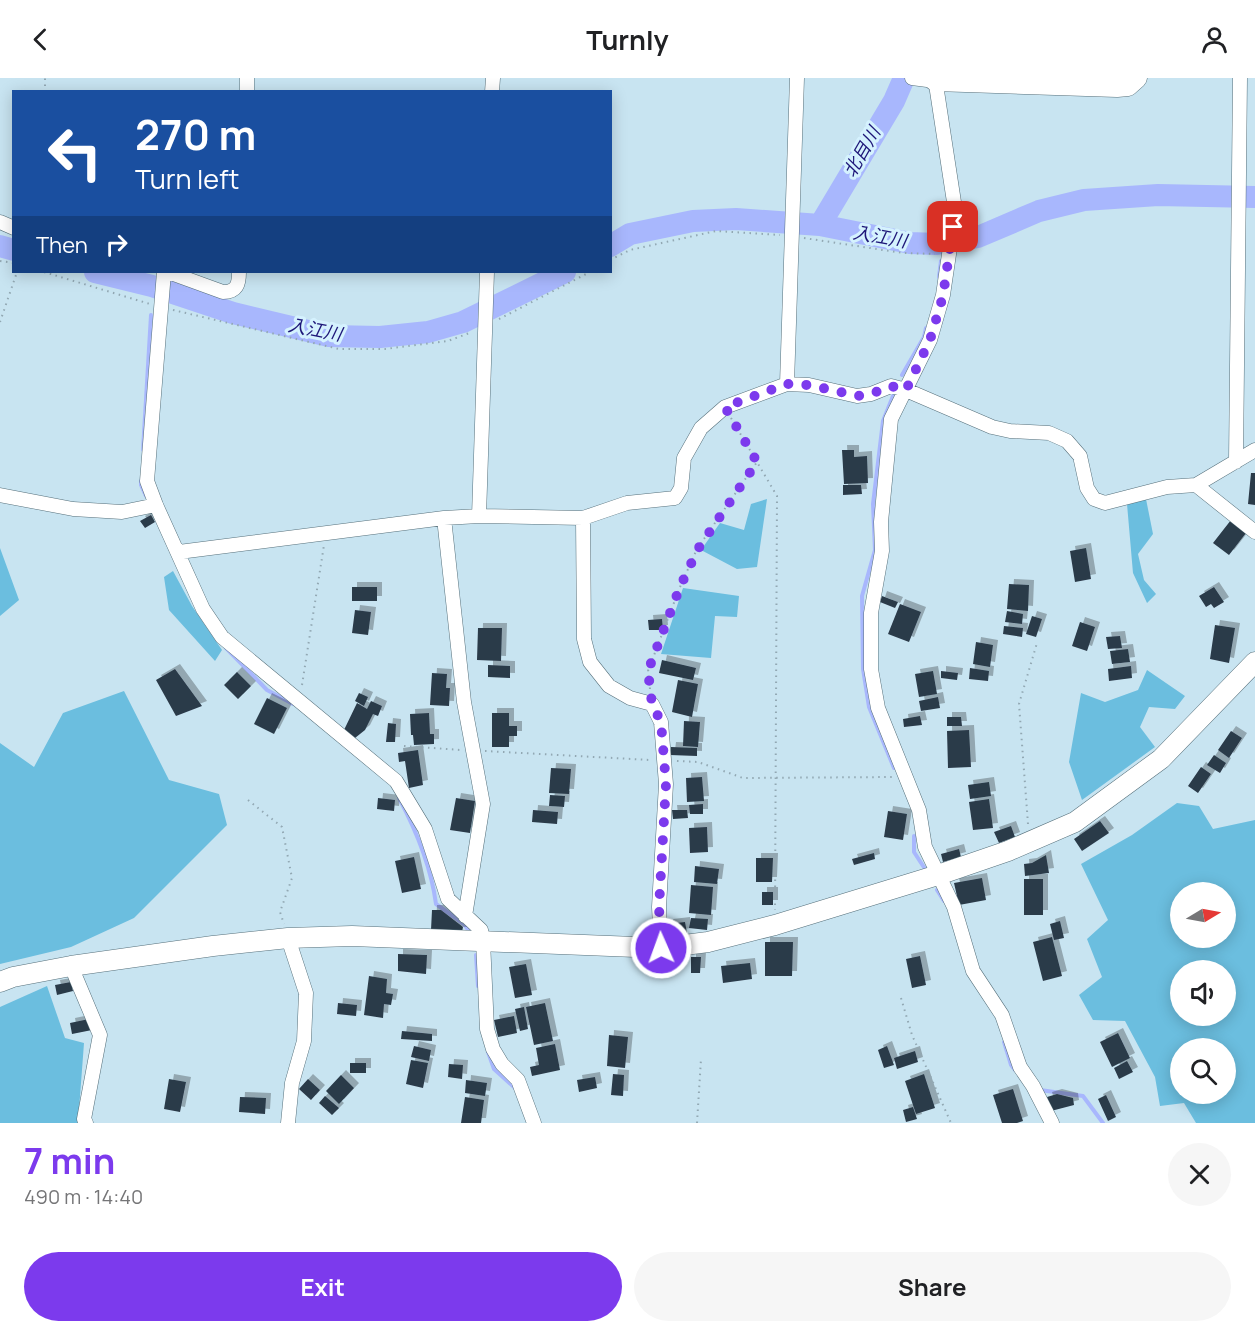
<!DOCTYPE html>
<html lang="en">
<head>
<meta charset="utf-8">
<style>
	body { margin:0; font-family:Manrope,"Noto Sans JP",sans-serif; background:#f6f6f6; color:#202124; height:100vh; display:flex; flex-direction:column; font-size:22px; white-space:nowrap }
	* { box-sizing:border-box; margin:0 }
	p { font-size:20px; color:#757577 }
	.icon { flex:none; width:33px; height:33px; fill:none; stroke:currentColor; stroke-width:2; stroke-linecap:round; stroke-linejoin:round }
	.map { position:relative; height:1045px; overflow:hidden }
	.sheet { display:flex; flex-direction:column; background:#fff; flex:1 }
	.sheet>* { flex:none }
	.top-card { position:absolute; left:12px; top:12px; width:600px; height:183px; border-radius:0px; box-shadow:0 3px 15px #0003; background:#1a4fa0; color:#fff; overflow:hidden }
	.needle { width:39px; rotate:80deg }
	.fabs { position:absolute; left:1170px; top:804px; display:grid; gap:12px }
	.fabs a { display:grid; place-items:center; width:66px; height:66px; border-radius:50%; background:#fff; box-shadow:0 3px 15px #0003; font-size:30px }
	.pin { position:absolute; display:grid; place-items:center; width:51px; height:51px; color:#fff; margin:-26px; border-radius:12px; box-shadow:0 3px 9px #0006 }
	.me { position:absolute; width:66px; margin:-33px; rotate:358deg; stroke-linejoin:round; filter:drop-shadow(0 0 4px #0008) }
	.turn { display:flex; align-items:center; gap:21px; height:126px; padding:0 24px; font-size:27px }
	.turn .icon { width:78px; height:78px; stroke-width:2.5 }
	.turn b { display:block; font-size:42px; line-height:51px }
	.then { display:flex; align-items:center; height:57px; padding:0 24px; background:#0003; gap:12px; font-size:22px }
	.round { display:grid; place-items:center; flex:none; width:63px; height:63px; border-radius:32px; background:#f6f6f6 }
	.head { display:flex; align-items:center; justify-content:space-between; height:102px; padding:0 24px }
	h1 { font-size:36px; font-weight:700; line-height:45px; color:#7c3aed }
	.button { display:flex; gap:12px; margin-top:auto; padding:12px 24px }
	.button a { flex:1; height:69px; border-radius:36px; background:#7c3aed; color:#fff; font-size:24px; font-weight:700; line-height:69px; text-align:center }
	.button a+a { background:#f6f6f6; color:#202124 }
	header { display:flex; justify-content:space-between; align-items:center; height:78px; padding:0 24px; background:#fff; font-size:27px; font-weight:700 }
	.map>svg:first-child { display:block }
	.green { fill:#6bbedf; fill-rule:evenodd }
	.lines { fill:none; stroke-linecap:round; stroke-linejoin:round }
	.stream { stroke:#a8b7fd; stroke-width:4 }
	.river { stroke:#a8b7fd; stroke-width:22 }
	.building { fill:#2b3a49; filter:url(#shadow) }
	.street-casing { stroke:#56707b; stroke-width:15 }
	.secondary-casing { stroke:#56707b; stroke-width:21 }
	.path { stroke:#92a8b3; stroke-width:2; stroke-dasharray:1.5 4.5; stroke-linecap:butt }
	.street { stroke:#fff; stroke-width:14 }
	.secondary { stroke:#fff; stroke-width:20 }
	.route { stroke:#7c3aed; stroke-width:10; stroke-dasharray:0 18 }
	.labels { text-anchor:middle; stroke-width:6; stroke-linejoin:round; paint-order:stroke }
	.water-label { font-size:18px; font-style:italic; fill:#1e1779; stroke:#d5f2fe }
</style>
</head>
<body>
<header><svg class="icon" aria-label="back" viewBox="0 0 24 24"><path d="M15 5l-7 7 7 7"/></svg>Turnly<svg class="icon" aria-label="person" viewBox="0 0 24 24"><circle cx="12" cy="8" r="4"/><path d="M4 21q1-7 8-7t8 7"/></svg></header>
<div class="map">
<svg width="1255" height="1045" viewBox="0 0 1255 1045">
	<defs>
		<filter id="shadow"><feDropShadow dx="5" dy="-5" stdDeviation="0" flood-color="#0004"/></filter>
	</defs>
	<rect width="100%" height="100%" fill="#c8e4f1"/>
	<path class="green" d="M767,421L757,489L737,491L701,472L720,445L744,452L751,426Z
		M1146,421L1153,456L1138,476L1144,502L1156,516L1147,525L1133,495L1127,426Z
		M0,470L19,522L0,538Z
		M173,493L192,528L222,572L215,583L169,532L164,499Z
		M683,510L739,518L737,539L715,538L711,580L661,576Z
		M1147,592L1185,618L1175,631L1149,629L1140,649L1155,669L1082,722L1069,684L1081,615L1105,624L1138,612Z
		M124,613L169,702L219,716L227,747L134,840L71,869L0,886V665L34,689L63,635Z
		M1177,725L1199,728L1213,751L1255,742V1045H1196L1184,1025L1160,1028L1155,999L1125,943L1093,942L1079,917L1102,899L1087,861L1108,842L1081,786L1132,757ZM1180,814H1226V860H1180ZM1226,892V938H1180V892ZM1180,970H1226V1016H1180Z
		M47,908L65,960L84,965L78,1045H0V929Z"/>
	<g class="lines">
		<path class="stream" d="M939,199L941,183
			M902,297L924,259L926,250
			M893,318L883,343L873,426L875,472L862,518L863,591L869,629L894,690
			M143,372L151,237
			M141,403V407L146,418
			M226,570L267,612L293,626
			M399,720C417,754 431,788 436,826L464,846L469,853
			M914,758V774L925,791
			M937,812L944,823
			M476,877L478,908
			M1004,964L1011,987L1015,992
			M488,974L494,991L515,1010
			M1040,1012L1083,1018L1103,1045"/>
		<path class="river" d="M820,147L894,23L904,0
			M0,168L14,172
			M610,168L630,156L693,143L736,141L820,147L910,165L937,166L978,159L1039,133L1084,122L1158,117L1255,119
			M95,194L152,208L233,235L329,258L380,259L428,254L463,244L565,194"/>
	</g>
	<path class="building" d="M842,372H854V379L867,378L868,405L844,406Z
		M1251,395H1255V427L1248,426Z
		M843,407H861L862,416L843,417Z
		M151,437L155,444L145,450L140,443Z
		M1231,442L1246,455L1229,477L1213,465Z
		M1086,470L1091,501L1075,504L1070,473Z
		M1009,506L1029,507L1028,533L1007,531Z
		M352,509H377V523H352Z
		M1214,509L1224,524L1214,530L1211,526L1206,529L1199,518Z
		M882,518L898,524L895,530L880,524Z
		M900,526L921,534L909,564L888,556Z
		M355,532L371,534L368,557L352,555Z
		M1007,533L1023,536L1022,546L1005,544Z
		M1032,538L1042,541L1036,559L1026,556Z
		M662,541L663,552H649L648,542Z
		M1080,544L1095,549L1087,573L1072,568Z
		M1215,547L1235,550L1229,585L1210,581Z
		M1004,548L1023,550L1022,559L1003,556Z
		M478,550H502L501,583L477,582Z
		M1120,558L1122,570L1108,571L1106,559Z
		M976,564L993,567L990,589L973,586Z
		M1128,571L1130,584L1112,586L1110,573Z
		M662,582L696,590L693,602L659,595Z
		M488,587L510,588V600L488,599Z
		M1131,588L1132,600L1109,603L1108,591Z
		M970,590L989,593L988,603L969,601Z
		M175,591L202,628L176,638L156,602Z
		M933,593L937,616L919,619L915,596Z
		M941,593L958,595L957,602L941,600Z
		M237,594L251,608L238,621L224,607Z
		M432,595L447,596L446,610H450L449,628L430,627Z
		M678,602L698,606L692,639L672,634Z
		M359,615L368,619L364,628L355,623Z
		M938,619L940,630L921,633L919,623Z
		M267,620L287,630L274,656L254,646Z
		M371,623L382,628L378,638L373,636L365,652L355,660L344,652L357,625L367,631Z
		M429,635L430,656H434V666L414,667L413,657H411L410,636Z
		M492,635H509V648H517V658H509V669H492Z
		M920,638L922,647L904,649L903,641Z
		M947,639H961L962,648H947Z
		M684,643L700,644L698,669L683,668Z
		M388,645L396,646L395,664H386Z
		M969,652L971,689L948,690L947,653Z
		M1231,653L1242,660L1229,680L1218,672Z
		M671,669L697,670V678L670,677Z
		M418,672L423,707L409,710L405,683L399,684L398,675Z
		M1214,677L1226,685L1220,695L1207,687Z
		M1201,689L1211,696L1198,715L1188,708Z
		M551,690L571,691L569,716L549,715Z
		M702,699L704,723L687,724L686,700Z
		M989,704L991,718L970,721L968,707Z
		M550,717L565,718L564,729L549,728Z
		M378,720L395,722L394,733L377,731Z
		M456,720L475,723L470,755L450,752Z
		M989,721L993,750L973,752L969,724Z
		M703,726V736H690L689,727Z
		M533,732L558,734L557,746L532,744Z
		M672,732H687L688,740L673,741Z
		M888,733L907,736L903,762L884,759Z
		M1100,743L1109,755L1082,773L1074,761Z
		M1011,748L1015,759L999,765L994,754Z
		M707,749L708,774L690,775L689,750Z
		M959,771L961,779L943,784L941,776Z
		M874,775L875,781L854,787L852,781Z
		M1046,777L1049,795L1025,798L1024,786L1032,785Z
		M414,779L421,811L402,815L395,783Z
		M756,780H773L772,804H756Z
		M695,788L719,791L717,806L694,804Z
		M982,800L986,822L959,827L954,805Z
		M1024,801H1043V837H1024Z
		M691,807L713,809L711,837L689,835Z
		M762,814H773V827H762Z
		M432,832H441L463,849L462,854L431,852Z
		M691,840L708,841L707,852L689,850Z
		M1060,843L1064,860L1054,862L1050,846Z
		M685,844L687,855L669,857L668,846Z
		M1052,859L1062,898L1043,903L1033,864Z
		M765,864H793L792,898H765Z
		M398,876L427,877L426,896L398,893Z
		M920,878L926,907L912,910L906,881Z
		M691,879H701L700,895H691Z
		M750,885L752,901L723,905L721,888Z
		M526,886L532,917L515,920L509,889Z
		M369,898L387,901L386,915L393,916L391,927L384,926L383,940L364,937Z
		M71,904L73,913L57,917L55,907Z
		M338,925L357,927L356,938L337,936Z
		M545,925L553,963L534,967L526,929Z
		M524,929L528,951L520,953L515,931Z
		M514,938L517,955L498,959L494,942Z
		M89,941L92,952L72,956L70,945Z
		M402,953L432,956V963L401,961Z
		M1118,955L1130,980L1112,989L1100,964Z
		M609,957L628,959L625,990L607,988Z
		M555,966L560,992L532,998L530,989L539,987L536,970Z
		M414,968L431,972L429,983L411,979Z
		M887,968L894,987L884,990L878,972Z
		M915,973L918,984L897,991L894,980Z
		M411,982L428,985L423,1010L406,1006Z
		M1127,983L1133,994L1119,1001L1114,990Z
		M350,985H366V995H350Z
		M449,986L463,987L462,1001L448,999Z
		M613,996L624,997L623,1018L611,1017Z
		M924,996L935,1030L916,1036L905,1003Z
		M341,997L354,1010L339,1026L326,1013Z
		M595,999L597,1010L579,1014L577,1002Z
		M169,1001L186,1004L180,1034L164,1031Z
		M308,1001L320,1012L311,1022L299,1011Z
		M466,1002L487,1005L485,1018L465,1015Z
		M1013,1011L1023,1043L1017,1045H1002L993,1017Z
		M1057,1016L1073,1020L1074,1027L1051,1033L1047,1019Z
		M1106,1017L1116,1039L1108,1043L1098,1021Z
		M325,1018L339,1030L332,1037L319,1025Z
		M240,1019L266,1020L265,1036L239,1034Z
		M465,1019L484,1022L481,1045H461Z
		M913,1029L917,1041L906,1044L903,1032Z"/>
	<g class="lines">
		<g class="street-casing">
			<path id="street" d="M912,0L935,3
				M935,0L954,124L953,149L943,217L930,262L891,341L881,444L882,473L871,535V591L878,630L919,732L925,769L954,829L973,893L1002,937L1020,989L1033,1008L1052,1045
				M247,14V0
				M492,14L493,0
				M0,144L14,150
				M164,194L147,403L156,427L203,531L222,559L396,703L425,751L448,821L481,852L483,863L487,951L493,971L502,986L518,1002L534,1045
				M168,194L223,214C237,214 239,206 239,194
				M787,306L797,0
				M1236,384L1240,0
				M1196,407L1255,454
				M0,417L73,431L122,434L156,427
				M479,438L487,194
				M444,440L464,624L483,726L465,838
				M583,440L584,561L590,584L609,608L630,620L652,626L661,644L666,706L659,829L661,870
				M179,474L444,440L479,438L583,440L627,425L675,420L681,410L684,380L701,350L725,329L787,306L809,307L857,318L871,316L891,308L906,312L992,349L1010,353L1049,355L1067,363L1080,378L1087,410L1094,421L1105,425L1167,409L1196,407L1255,372
				M288,860L306,915L304,963L292,1005L288,1045
				M71,888L100,957L84,1041L86,1045"/>
		</g>
		<g class="secondary-casing">
			<path id="secondary" d="M935,3L1117,9L1128,8L1137,0
				M0,904L13,899L71,888L213,868L288,860L352,858L661,870L708,864L775,847L938,797L1008,773L1075,744L1161,681L1255,584"/>
		</g>
		<path class="path" d="M45,14V0
			M804,160L903,175L935,176
			M610,182L630,172L716,153L780,157
			M0,183L14,185
			M44,194L150,226
			M173,232L339,271H385L448,263L472,254
			M499,241L590,194
			M0,244L17,194
			M731,340L777,418L775,832
			M302,607L324,467
			M650,611L648,593L680,509L697,471L757,384
			M404,668L461,672
			M485,673L650,682
			M677,683L698,684L743,700L893,699
			M248,722L282,749L292,800L280,834L284,846
			M1028,746L1019,626L1037,565
			M901,920L912,957L951,1045
			M697,1045L701,981"/>
		<use href="#street" class="street"/>
		<use href="#secondary" class="secondary"/>
	</g>
	<g class="lines">
		<path class="route" d="M661,870L659,829L666,706L661,644L652,626L648,593L680,509L698,471L757,384L725,329L787,306L809,307L858,318L871,316L891,308L906,312L930,262L943,218L953,149"/>
	</g>
	<g class="labels">
		<g class="water-label">
			<text transform="translate(862 74) rotate(-60)" y="6">北目川</text>
			<text transform="translate(880 159) rotate(10)" y="6">入江川</text>
			<text transform="translate(315 252) rotate(11)" y="6">入江川</text>
		</g>
	</g>
</svg>
<div class="fabs">
<a><svg class="needle" viewBox="-14 -14 28 28"><path d="M0-13l5 13h-10z" fill="#e53935"/><path d="M0 13l5-13h-10z" fill="#757577"/></svg></a>
<a><svg class="icon" aria-label="sound" viewBox="0 0 24 24"><path d="M4 9h4l5-4v14l-5-4H4zM17 9q2 3 0 6"/></svg></a>
<a><svg class="icon" aria-label="search" viewBox="0 0 24 24"><circle cx="10" cy="10" r="6"/><path d="M15 15l6 6"/></svg></a>
</div>
<div class="pin" style="left:953px;top:149px;background:#d93025"><svg class="icon" aria-label="arrive" viewBox="0 0 24 24"><path d="M6 21V4h12l-3 4 3 4H6"/></svg></div>
<svg class="me" style="left:661px;top:870px" viewBox="-20 -20 40 40"><circle r="17" fill="#7c3aed" stroke="#fff" stroke-width="3"/><path d="M0-11L8 9 0 5-8 9z" fill="#fff"/></svg>
<div class="top-card">
<div class="turn"><svg class="icon" aria-label="left" viewBox="0 0 24 24"><path d="M17 20v-9H6M10 6l-5 5 5 5"/></svg><div><b>270 m</b>Turn left</div></div>
<div class="then">Then<svg class="icon" aria-label="right" viewBox="0 0 24 24"><path d="M7 20v-9h11M14 6l5 5-5 5"/></svg></div>
</div>
</div>
<section class="sheet">
<div class="head"><div><h1>7 min</h1><p>490 m · 14:40</p></div><a class="round"><svg class="icon" aria-label="close" viewBox="0 0 24 24"><path d="M6 6l12 12M18 6L6 18"/></svg></a></div>
<div class="button"><a>Exit</a><a>Share</a></div>
</section>
</body>
</html>
